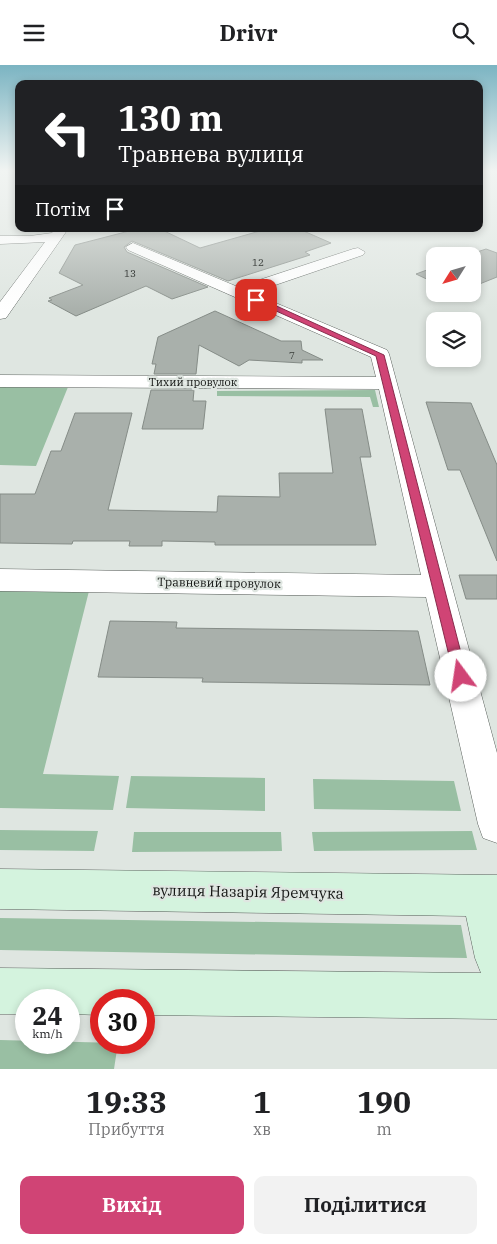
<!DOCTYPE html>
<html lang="uk">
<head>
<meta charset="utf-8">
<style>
	body { margin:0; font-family:"IBM Plex Serif",serif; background:#f2f2f2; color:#202124; height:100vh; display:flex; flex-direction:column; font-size:19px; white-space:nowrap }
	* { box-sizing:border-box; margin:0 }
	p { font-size:16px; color:#757577 }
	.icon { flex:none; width:28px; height:28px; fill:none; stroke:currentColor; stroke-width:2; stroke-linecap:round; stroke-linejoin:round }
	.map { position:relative; height:1004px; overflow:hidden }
	.drawer { display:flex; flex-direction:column; background:#fff; flex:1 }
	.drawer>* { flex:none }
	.hud { position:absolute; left:15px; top:15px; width:468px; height:152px; border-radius:10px; box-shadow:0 2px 8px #0003; background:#202124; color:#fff; overflow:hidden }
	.needle { width:32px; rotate:233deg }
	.controls { position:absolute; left:426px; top:182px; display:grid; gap:10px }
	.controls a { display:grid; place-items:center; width:55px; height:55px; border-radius:10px; background:#fff; box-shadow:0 2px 8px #0003; font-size:25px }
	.speed { position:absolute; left:15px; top:924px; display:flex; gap:10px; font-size:25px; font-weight:700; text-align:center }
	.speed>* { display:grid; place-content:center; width:65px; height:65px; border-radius:50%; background:#fff; box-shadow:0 2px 8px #0003; line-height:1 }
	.speed small { font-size:12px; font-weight:400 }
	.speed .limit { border:8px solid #d22; background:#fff; color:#111 }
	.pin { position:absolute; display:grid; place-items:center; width:42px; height:42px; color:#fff; margin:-21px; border-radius:10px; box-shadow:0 2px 8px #0006 }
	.me { position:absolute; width:55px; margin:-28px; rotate:346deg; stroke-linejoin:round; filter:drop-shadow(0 0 4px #0008) }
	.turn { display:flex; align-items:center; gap:18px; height:105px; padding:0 20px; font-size:22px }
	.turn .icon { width:65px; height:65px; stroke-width:2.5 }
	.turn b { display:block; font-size:35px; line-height:42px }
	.then { display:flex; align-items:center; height:48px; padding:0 20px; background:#0003; gap:10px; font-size:19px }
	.eta { display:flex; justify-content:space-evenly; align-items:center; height:85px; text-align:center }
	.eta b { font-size:30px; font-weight:800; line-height:35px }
	.action { display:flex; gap:10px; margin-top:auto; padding:10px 20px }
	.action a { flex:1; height:58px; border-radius:10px; background:#d04475; color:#fff; font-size:20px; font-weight:800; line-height:58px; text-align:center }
	.action a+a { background:#f2f2f2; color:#202124 }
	header { display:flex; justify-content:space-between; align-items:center; height:65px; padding:0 20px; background:#fff; font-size:22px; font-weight:800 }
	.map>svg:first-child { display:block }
	.green { fill:#99bfa3 }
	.building { fill:#a9b0ab; stroke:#858c87 }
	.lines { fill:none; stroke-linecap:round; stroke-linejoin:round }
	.street-casing { stroke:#5c625e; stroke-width:1 }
	.secondary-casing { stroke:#5c625e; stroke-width:1 }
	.street { fill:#fff; fill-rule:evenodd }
	.secondary { fill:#d4f3de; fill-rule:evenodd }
	.route { fill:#d04475; stroke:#872c4c }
	.labels { text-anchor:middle; stroke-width:4.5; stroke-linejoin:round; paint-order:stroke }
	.number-label { font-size:10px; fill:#383c39 }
	.far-street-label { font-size:11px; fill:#131513; stroke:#dfe6e1 }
	.street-label { font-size:12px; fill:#131513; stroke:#dfe6e1 }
	.near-street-label { font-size:15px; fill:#131513; stroke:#dfe6e1 }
</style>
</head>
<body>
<header><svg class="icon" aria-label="menu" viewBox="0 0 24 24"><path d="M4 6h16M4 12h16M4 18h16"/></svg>Drivr<svg class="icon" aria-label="search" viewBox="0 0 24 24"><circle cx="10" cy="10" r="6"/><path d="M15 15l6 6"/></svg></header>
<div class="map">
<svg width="497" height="1004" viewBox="0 0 497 1004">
	<rect width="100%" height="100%" fill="#dfe6e1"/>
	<path class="green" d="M0,321L68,322L36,401L0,400Z
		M375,325L379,342H373L370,332L217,331V326Z
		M0,525L89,526L43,709L119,711L113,745L0,743Z
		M131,711L265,713V746L126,743Z
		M313,714L454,716L461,746L314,744Z
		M0,765L98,766L94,786L0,785Z
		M472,766L477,785L314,786L312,767Z
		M134,767H281L282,786L132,787Z
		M0,853L461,860L467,893L0,885Z
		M0,975L118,978L114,1004H0Z"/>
	<path class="building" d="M137,164H160L200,183L267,164H299L331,178L305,187L310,190L228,216L132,176L124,182L127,187L208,222L172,234L146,221L76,251L48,236L52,235L49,233L83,220L59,208L75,180Z
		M486,184L497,188V212L472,222V191H465Z
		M435,202V218L416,209Z
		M215,246L281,276H301L302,285L323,295H302V298L249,295L239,301L199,280L196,309H154L156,299H152L158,272Z
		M151,325H194L193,336H206L203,364H142Z
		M426,337L471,338L497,400V496L460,405H448Z
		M325,344H362L371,392H360L376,480H215V477L162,476V481H129L130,476H73L72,479L0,478V429H35L51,386H61L75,348H132L108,445L217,447L218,431L280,432L279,408H333Z
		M459,510H497V534H466Z
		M110,556L177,557L176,563L418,566L430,620L202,617L203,613L98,612Z"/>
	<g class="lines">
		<g class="street-casing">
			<path id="street" d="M54,164H68L6,253L0,254V237L45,177L0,179V171H30L52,168Z
				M133,178L238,222L353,184L358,183L365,187L363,190L252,228L387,285L389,289L497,688V778L483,773L478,759L426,532L0,526V504L421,510L379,324L0,322V310L376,312L371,292L128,185L126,182Z"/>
		</g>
		<g class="secondary-casing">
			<path id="secondary" d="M0,804L497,810V954L144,950V935H101V950L69,949V935H26V949H0V903L481,908L475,893L466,851L0,844Z"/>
		</g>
		<use href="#street" class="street"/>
		<use href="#secondary" class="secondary"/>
	</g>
	<linearGradient id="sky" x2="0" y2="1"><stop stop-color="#7bb4c2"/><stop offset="0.43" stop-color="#f1f4f2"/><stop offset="1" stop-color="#f1f4f2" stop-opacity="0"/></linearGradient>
	<rect width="497" height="246" fill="url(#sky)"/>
	<path class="route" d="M254,233H259L384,290L467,611L465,615H456L454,611L376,291L254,236Z"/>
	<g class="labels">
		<g class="number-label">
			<text x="258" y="201">12</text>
			<text x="130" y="212">13</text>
			<text x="292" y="294">7</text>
		</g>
		<g class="far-street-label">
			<text x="193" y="321">Тихий провулок</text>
		</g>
		<g class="street-label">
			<text transform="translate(219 518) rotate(1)" y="4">Травневий провулок</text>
		</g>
		<g class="near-street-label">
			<text transform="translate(248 827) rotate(1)" y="5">вулиця Назарія Яремчука</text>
		</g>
	</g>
</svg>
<div class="controls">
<a><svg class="needle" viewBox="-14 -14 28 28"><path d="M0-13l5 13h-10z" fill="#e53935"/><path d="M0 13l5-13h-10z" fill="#757577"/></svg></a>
<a><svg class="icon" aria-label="layers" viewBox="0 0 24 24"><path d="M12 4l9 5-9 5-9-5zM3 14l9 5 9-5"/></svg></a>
</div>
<div class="speed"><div>24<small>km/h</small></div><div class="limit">30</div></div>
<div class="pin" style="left:256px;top:235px;background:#d93025"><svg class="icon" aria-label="arrive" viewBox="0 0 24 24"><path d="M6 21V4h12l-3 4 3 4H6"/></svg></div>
<svg class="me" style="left:461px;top:611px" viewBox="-20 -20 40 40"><circle r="19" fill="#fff"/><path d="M0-13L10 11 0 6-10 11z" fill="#d04475"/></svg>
<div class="hud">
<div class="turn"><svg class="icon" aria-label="left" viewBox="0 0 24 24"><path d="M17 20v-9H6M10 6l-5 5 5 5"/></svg><div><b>130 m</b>Травнева вулиця</div></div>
<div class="then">Потім<svg class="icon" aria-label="arrive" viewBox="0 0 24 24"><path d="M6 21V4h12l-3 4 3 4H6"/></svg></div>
</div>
</div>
<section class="drawer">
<div class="eta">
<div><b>19:33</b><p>Прибуття</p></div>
<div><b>1</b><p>хв</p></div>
<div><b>190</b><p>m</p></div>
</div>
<div class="action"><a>Вихід</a><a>Поділитися</a></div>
</section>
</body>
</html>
